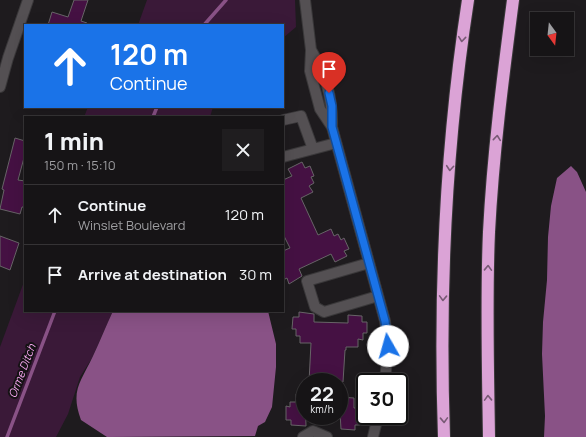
<!DOCTYPE html>
<html lang="en">
<head>
<meta charset="utf-8">
<style>
	body { margin:0; font-family:Manrope,sans-serif; background:#1f1d1f; color:#f1f3f6; height:100vh; display:flex; flex-direction:column; font-size:15px; white-space:nowrap }
	* { box-sizing:border-box; margin:0 }
	p { font-size:13px; color:#9e9ea1 }
	.icon { flex:none; width:22px; height:22px; fill:none; stroke:currentColor; stroke-width:2; stroke-linecap:round; stroke-linejoin:round }
	.map { position:relative; flex:1; overflow:hidden }
	.details { position:absolute; left:24px; top:116px; width:260px; height:196px; display:flex; flex-direction:column; background:#161416; border-radius:0px; box-shadow:0 4px 16px #0002,0 0 0 1px #353335 }
	.details>* { flex:none }
	.banner { position:absolute; left:24px; top:24px; width:260px; height:84px; border-radius:0px; box-shadow:0 4px 16px #0002,0 0 0 1px #353335; background:#1a73e8; color:#fff; overflow:hidden }
	.needle { width:26px; rotate:165deg }
	.fabs { position:absolute; left:530px; top:12px; display:grid; gap:8px }
	.fabs a { display:grid; place-items:center; width:44px; height:44px; border-radius:0px; background:#161416; box-shadow:0 4px 16px #0002,0 0 0 1px #353335; font-size:20px }
	.speed { position:absolute; left:296px; top:373px; display:flex; gap:8px; font-size:20px; font-weight:700; text-align:center }
	.speed>* { display:grid; place-content:center; width:52px; height:52px; border-radius:50%; background:#161416; box-shadow:0 4px 16px #0002,0 0 0 1px #353335; line-height:1 }
	.speed small { font-size:10px; font-weight:400 }
	.speed .limit { border:2px solid #111; border-radius:6px; background:#fff; color:#111 }
	.pin { position:absolute; display:grid; place-items:center; width:34px; height:34px; color:#fff; margin:-41px -17px; border-radius:50% 50% 50% 0; rotate:-45deg; box-shadow:0 0 4px #0007 }
	.pin .icon { rotate:45deg }
	.me { position:absolute; width:44px; margin:-22px; rotate:353deg; stroke-linejoin:round; filter:drop-shadow(0 0 3px #0008) }
	.turn { display:flex; align-items:center; gap:14px; height:84px; padding:0 20px; font-size:18px }
	.turn .icon { width:52px; height:52px; stroke-width:2.5 }
	.turn b { display:block; font-size:28px; line-height:34px }
	.round { display:grid; place-items:center; flex:none; width:42px; height:42px; border-radius:0px; background:#1f1d1f }
	.overview { display:flex; align-items:center; justify-content:space-between; height:68px; padding:0 20px }
	h1 { font-size:24px; font-weight:800; line-height:30px }
	ul { padding:0; list-style:none }
	li { display:flex; align-items:center; gap:12px; height:60px; padding:0 20px; border-top:1px solid #353335 }
	li div { flex:1 }
	li b { display:block; font-size:15px }
	li em { font-style:normal }
	.map>svg:first-child { display:block }
	.green { fill:#3a1938 }
	.water { fill:#895286 }
	.lines { fill:none; stroke-linecap:round; stroke-linejoin:round }
	.stream { stroke:#895286; stroke-width:3.5 }
	.building { fill:#451143; stroke:#676467 }
	.minor-casing { stroke:#3a383a; stroke-width:12 }
	.highway-casing { stroke:#3a383a; stroke-width:14 }
	.minor { stroke:#545053; stroke-width:10 }
	.highway { stroke:#dba3d6; stroke-width:12 }
	.oneway { stroke:#785a75 }
	.route-casing { stroke:#114b97; stroke-width:10 }
	.route { stroke:#1a73e8; stroke-width:7 }
	.labels { text-anchor:middle; stroke-width:4; stroke-linejoin:round; paint-order:stroke }
	.water-label { font-size:11px; font-style:italic; fill:#f6a6f0; stroke:#151214 }
</style>
</head>
<body>
<div class="map">
<svg width="586" height="437" viewBox="0 0 586 437">
	<rect width="100%" height="100%" fill="#1e1b1e"/>
	<path class="green" d="M147,0H295L296,27L283,38V25H138Z
		M88,107H213L210,117H84Z
		M25,279V311H113L92,358L80,377L68,414L56,437H0V347Z"/>
	<path class="water" d="M571,166L577,172L586,192V437H544L545,416L542,354L543,322L547,280L548,237L551,206L557,178Z
		M113,311H268L276,344V367L272,407L265,422L258,426L255,436L107,437L81,420C70,390 81,382 93,356C100,341 106,326 113,311Z"/>
	<g class="lines">
		<path class="stream" d="M204,25L226,0
			M153,117L157,107
			M7,437L55,311"/>
	</g>
	<path class="building" d="M74,0H88L81,21L87,23V25H48L52,12L68,17Z
		M15,138L25,141V154L18,180L25,181V207H22L20,214L0,209L4,190L2,189Z
		M302,162L305,168L310,166L314,176L311,177L314,183L309,186L313,192L301,198L318,235L331,229L334,236L338,234L341,240L344,238L349,249L344,251L347,256L335,262L331,254L299,269L302,276L289,284L287,278L283,280V251L290,248L283,234V180L292,176L288,169Z
		M0,236L19,243L10,270L0,266Z
		M299,312L314,314V322L348,323V315L362,316V322H367V333H363V340L358,339V347H346V350H345L343,382H309L311,343H300V336H296V329H292L293,317H299Z
		M296,394L305,395L306,426L291,425V420H286V406L290,407V402H296Z
		M339,397L354,398V408H358V413L361,414L360,425H355V430L341,429Z"/>
	<g class="lines">
		<g class="minor-casing">
			<path id="minor" d="M305,0L311,50L310,71L320,109L332,127
				M311,50C326,74 333,99 332,127L385,321L388,346L385,382
				M0,87L8,58L28,0
				M283,120L301,116L313,149
				M283,157L336,143
				M369,263L307,281L315,307L324,312L378,296
				M303,437L313,431L327,437
				M373,437L378,416"/>
		</g>
		<g class="highway-casing">
			<path id="highway" d="M444,437C439,293 446,143 468,0
				M489,437C488,368 486,300 489,232C493,154 503,77 513,0"/>
		</g>
		<use href="#minor" class="minor"/>
		<use href="#highway" class="highway"/>
	</g>
	<defs><path id="oneway-chevron" d="M-2-3.5L2.5 0L-2 3.5" fill="none" stroke-width="1.6" stroke-linecap="round" stroke-linejoin="round"/></defs>
	<g class="oneway">
		<use href="#oneway-chevron" transform="translate(462 39) rotate(96)"/>
		<use href="#oneway-chevron" transform="translate(497 138) rotate(-84)"/>
		<use href="#oneway-chevron" transform="translate(450 168) rotate(95)"/>
		<use href="#oneway-chevron" transform="translate(488 268) rotate(-88)"/>
		<use href="#oneway-chevron" transform="translate(443 298) rotate(92)"/>
		<use href="#oneway-chevron" transform="translate(488 398) rotate(-92)"/>
		<use href="#oneway-chevron" transform="translate(444 420) rotate(88)"/>
	</g>
	<g class="lines">
		<g class="route-casing">
			<path id="route" d="M329,93L332,106V127L385,321L388,346"/>
		</g>
		<use href="#route" class="route"/>
	</g>
	<g class="labels">
		<g class="water-label">
			<text transform="translate(22 371) rotate(-69)" y="4">Orme Ditch</text>
		</g>
	</g>
</svg>
<div class="fabs">
<a><svg class="needle" viewBox="-14 -14 28 28"><path d="M0-13l5 13h-10z" fill="#e53935"/><path d="M0 13l5-13h-10z" fill="#9e9ea1"/></svg></a>
</div>
<div class="speed"><div>22<small>km/h</small></div><div class="limit">30</div></div>
<div class="pin" style="left:329px;top:93px;background:#d93025"><svg class="icon" aria-label="arrive" viewBox="0 0 24 24"><path d="M6 21V4h12l-3 4 3 4H6"/></svg></div>
<svg class="me" style="left:388px;top:346px" viewBox="-20 -20 40 40"><circle r="19" fill="#fff"/><path d="M0-13L10 11 0 6-10 11z" fill="#1a73e8"/></svg>
<div class="banner">
<div class="turn"><svg class="icon" aria-label="ahead" viewBox="0 0 24 24"><path d="M12 20V5M6 11l6-6 6 6"/></svg><div><b>120 m</b>Continue</div></div>
</div>
<section class="details">
<div class="overview"><div><h1>1 min</h1><p>150 m · 15:10</p></div><a class="round"><svg class="icon" aria-label="close" viewBox="0 0 24 24"><path d="M6 6l12 12M18 6L6 18"/></svg></a></div>
<ul>
<li><svg class="icon" aria-label="ahead" viewBox="0 0 24 24"><path d="M12 20V5M6 11l6-6 6 6"/></svg><div><b>Continue</b><p>Winslet Boulevard</p></div><em>120 m</em></li>
<li><svg class="icon" aria-label="arrive" viewBox="0 0 24 24"><path d="M6 21V4h12l-3 4 3 4H6"/></svg><div><b>Arrive at destination</b></div><em>30 m</em></li>
</ul>
</section>
</div>
</body>
</html>
